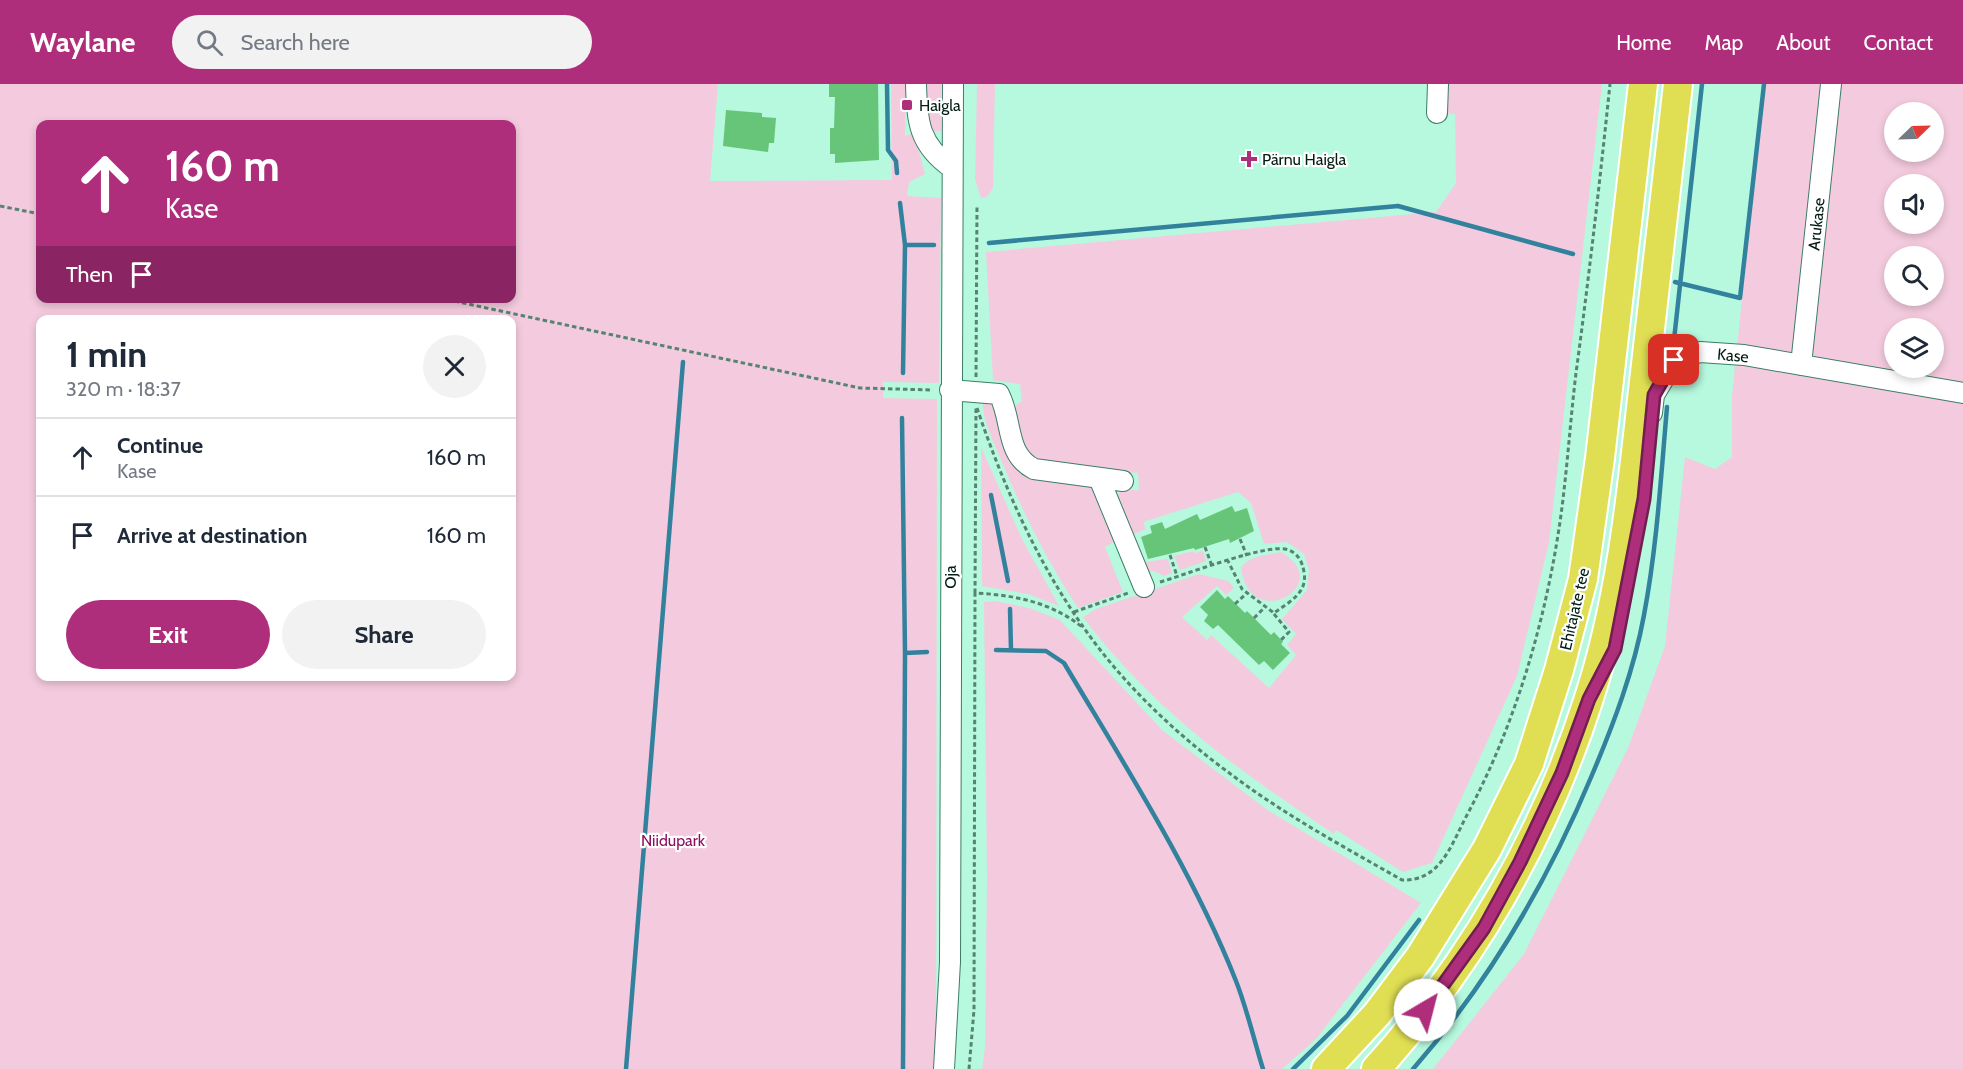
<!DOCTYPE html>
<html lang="en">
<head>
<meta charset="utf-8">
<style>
	body { margin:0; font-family:Cabin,sans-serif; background:#f2f2f3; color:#1f2937; height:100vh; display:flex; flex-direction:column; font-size:22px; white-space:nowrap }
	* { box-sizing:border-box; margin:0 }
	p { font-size:20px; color:#747a83 }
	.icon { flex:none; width:33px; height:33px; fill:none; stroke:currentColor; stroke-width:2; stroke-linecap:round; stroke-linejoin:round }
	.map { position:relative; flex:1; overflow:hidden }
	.details { position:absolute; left:36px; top:231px; width:480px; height:366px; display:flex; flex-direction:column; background:#fff; border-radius:12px; box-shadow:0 3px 9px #0003 }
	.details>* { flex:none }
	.guide { position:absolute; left:36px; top:36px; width:480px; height:183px; border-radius:12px; box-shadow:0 3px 9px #0003; background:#ae2e7b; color:#fff; overflow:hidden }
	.needle { width:39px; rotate:67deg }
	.tools { position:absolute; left:1884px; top:18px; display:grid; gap:12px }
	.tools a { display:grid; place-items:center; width:60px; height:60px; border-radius:50%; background:#fff; box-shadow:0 3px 9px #0003; font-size:30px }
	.pin { position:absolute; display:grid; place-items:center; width:51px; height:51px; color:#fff; margin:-26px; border-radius:12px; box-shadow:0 3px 9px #0006 }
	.me { position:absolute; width:66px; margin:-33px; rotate:37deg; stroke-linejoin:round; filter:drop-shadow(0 0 4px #0008) }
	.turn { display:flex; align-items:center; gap:21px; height:126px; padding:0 30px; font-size:27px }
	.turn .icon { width:78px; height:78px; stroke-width:2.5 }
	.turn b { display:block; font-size:42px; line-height:51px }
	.then { display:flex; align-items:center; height:57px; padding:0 30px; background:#0003; gap:12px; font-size:22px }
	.round { display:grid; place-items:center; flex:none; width:63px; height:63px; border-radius:32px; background:#f2f2f3 }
	.overview { display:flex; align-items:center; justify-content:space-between; height:102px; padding:0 30px }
	h1 { font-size:36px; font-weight:700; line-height:45px }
	.button { display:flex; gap:12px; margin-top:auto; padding:12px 30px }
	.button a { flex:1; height:69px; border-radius:36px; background:#ae2e7b; color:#fff; font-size:24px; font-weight:700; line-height:69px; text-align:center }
	.button a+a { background:#f2f2f3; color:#1f2937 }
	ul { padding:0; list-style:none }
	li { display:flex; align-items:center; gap:18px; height:78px; padding:0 30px; border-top:2px solid #e0e1e3 }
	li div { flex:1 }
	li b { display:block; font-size:22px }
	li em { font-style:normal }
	header { display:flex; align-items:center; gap:36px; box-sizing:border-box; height:84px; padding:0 30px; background:#ae2e7b; color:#fff }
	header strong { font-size:28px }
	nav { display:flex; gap:33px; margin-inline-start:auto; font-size:21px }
	.search { width:420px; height:54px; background:#f2f2f3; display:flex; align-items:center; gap:15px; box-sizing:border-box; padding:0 21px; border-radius:33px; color:#747a83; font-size:22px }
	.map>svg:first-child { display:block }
	.green { fill:#f4cbde; fill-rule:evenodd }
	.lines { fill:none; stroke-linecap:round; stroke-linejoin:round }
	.stream { stroke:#32829e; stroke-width:4.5 }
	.building { fill:#67c57a }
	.minor-casing { stroke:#3d7d67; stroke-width:22 }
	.highway-casing { stroke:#fff; stroke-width:32 }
	.path { stroke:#568372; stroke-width:3; stroke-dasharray:4.5 3; stroke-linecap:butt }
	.minor { stroke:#fff; stroke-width:20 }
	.highway { stroke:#e0df53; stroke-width:28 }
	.route-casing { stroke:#711e50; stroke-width:15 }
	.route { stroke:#ae2e7b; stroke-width:10 }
	.poi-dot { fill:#ae2e7b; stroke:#fff; stroke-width:2 }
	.labels { text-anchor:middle; stroke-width:4.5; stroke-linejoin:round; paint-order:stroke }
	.poi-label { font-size:16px; fill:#031d15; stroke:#fff; text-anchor:start }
	.street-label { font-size:16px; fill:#031d15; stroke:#fff }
	.park-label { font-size:16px; fill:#8d1160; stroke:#fff }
</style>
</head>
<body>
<header>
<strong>Waylane</strong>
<div class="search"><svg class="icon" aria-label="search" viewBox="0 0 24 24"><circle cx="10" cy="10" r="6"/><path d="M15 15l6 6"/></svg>Search here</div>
<nav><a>Home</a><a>Map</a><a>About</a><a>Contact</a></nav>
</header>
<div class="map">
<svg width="1963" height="985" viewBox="0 0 1963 985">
	<rect width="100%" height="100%" fill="#b6f9de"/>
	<path class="green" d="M0,0H718L710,97L892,96L891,0H906L905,52L914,49L925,90L909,98L907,112L941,114L939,299L883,298V314L937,315L936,985H0ZM40,40H512V214H40ZM40,236H512V592H40Z
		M925,0H941V47H932L924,27Z
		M977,0H995L993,104L987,113L981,114L975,95Z
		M1444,0H1602L1549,458L1517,592L1432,779L1403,788L1336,746L1334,750C1237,685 1155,628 1083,533L1096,525L1199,490L1228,497L1234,504L1226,511L1217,502L1182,533L1207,556L1211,551L1269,604L1296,571L1287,561L1296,550L1282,535L1307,506L1309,486L1304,470L1287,458L1264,460L1251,419L1238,408L1143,438L1146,445L1134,450L1143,478L1168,475L1172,489L1164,492L1154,487L1146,489L1116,411L1123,406H1139L1138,389C1112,386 1037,387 1023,364C1016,354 1016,335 1013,323L1022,317L1020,300L993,296L986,168L1436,128L1456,99L1455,30L1443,29Z
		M1764,0H1963V985H1433L1524,870L1628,664L1665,562L1685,373L1715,385L1732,373V312ZM1894,28H1934V68H1894ZM1894,100H1934V140H1894ZM1894,172H1934V212H1894ZM1894,244H1934V284H1894Z
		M983,318L996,321L1013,380L1022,387L1087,400L1094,405L1117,456L1105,463L1123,508L1078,524C1046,475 1021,425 999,371C993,356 982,335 983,318Z
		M981,363L1022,455L1059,522L1028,510L982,502Z
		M1193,467L1195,469L1203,467L1206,477L1180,486L1174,472Z
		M1281,468C1338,501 1248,551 1241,483C1251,471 1267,471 1281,468Z
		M995,517L1029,524L1060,536L1162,646L1266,725L1421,819L1316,955L1282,985H982L985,964L987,794L984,518Z"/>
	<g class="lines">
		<path class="stream" d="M887,0L888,66L896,77L897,89
			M900,119L905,161L903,289
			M989,159L1398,122L1573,170
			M905,161H934
			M1675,198L1740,214L1764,0
			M1674,256L1702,0
			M902,334L905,569L903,985
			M991,411L1008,497
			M1010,525L1011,566
			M996,566L1046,567L1064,579C1124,680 1193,788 1236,897C1247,925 1254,956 1263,985
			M905,569L927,568
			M626,985L683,278
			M1293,985L1347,932L1419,836
			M1413,985C1490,897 1547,799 1592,691C1614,639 1634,586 1644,531C1657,462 1661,392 1667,323"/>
	</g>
	<path class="building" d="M829,0H878L879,76L835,79V70H830V44H834L835,13H829Z
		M726,26L762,29V33L776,34L774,59H769L768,68L723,62Z
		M1232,422L1235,428L1247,424L1254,447L1230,459L1229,455L1195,466L1194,464L1148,475L1141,453L1152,449L1150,442L1162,438L1165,445L1197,430L1200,436Z
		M1217,506L1225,515L1228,512L1245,529L1247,527L1271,551L1274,548L1283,558L1281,560L1290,569L1273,586L1264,577L1259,581L1218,541L1213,545L1204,537L1208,531L1200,523Z"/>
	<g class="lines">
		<g class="minor-casing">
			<path id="minor" d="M916,0C917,38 919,61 952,84
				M1437,29L1438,0
				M1801,281L1831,0
				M950,306L999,310C1013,337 1005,370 1034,385L1123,397
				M1652,329L1654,311L1675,276L1700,268L1744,271L1963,309
				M1099,394L1144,503
				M944,985L950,878L953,0"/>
		</g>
		<g class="highway-casing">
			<path id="highway" d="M1326,985L1377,930L1420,873L1487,765L1529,680L1559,586L1583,495L1600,374L1643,0
				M1376,985C1472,879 1544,753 1588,617C1620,520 1631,416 1642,315C1654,210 1666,105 1678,0"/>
		</g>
		<path class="path" d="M0,122L40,130
			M440,214L860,304L933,306
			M976,293L977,121
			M977,324C1003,401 1037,478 1084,544C1123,600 1177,651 1232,691C1285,731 1344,763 1402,796C1441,797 1451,761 1467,731C1515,641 1545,540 1560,438C1567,389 1570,339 1576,289C1589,193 1600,96 1610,0
			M1240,455L1247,472
			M1205,463L1212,482
			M1170,471L1177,492
			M1160,498C1185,491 1262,461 1285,465C1297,468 1302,476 1304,488C1308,509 1289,518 1274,529L1242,505L1228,477
			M975,509L976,324
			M1235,520L1247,509
			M1074,528L1128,509
			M1274,530L1289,548L1281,556
			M1254,534L1265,523
			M969,985L974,926L975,509C1014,511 1051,518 1082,543"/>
		<use href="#minor" class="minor"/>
		<use href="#highway" class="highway"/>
	</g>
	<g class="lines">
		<g class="route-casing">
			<path id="route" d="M1425,926L1484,844L1520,778L1562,689L1589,615L1615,565L1644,415L1654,311L1674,276"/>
		</g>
		<use href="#route" class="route"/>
	</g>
	<g class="poi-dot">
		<rect x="901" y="15" width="12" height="12" rx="3"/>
		<path d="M1246 66h6v6h6v6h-6v6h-6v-6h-6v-6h6z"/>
	</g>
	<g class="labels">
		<g class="poi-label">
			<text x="919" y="27">Haigla</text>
			<text x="1262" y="81">Pärnu Haigla</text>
		</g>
		<g class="street-label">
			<text transform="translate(1816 140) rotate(-84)" y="6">Arukase</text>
			<text transform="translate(1733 271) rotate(5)" y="6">Kase</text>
			<text transform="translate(950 493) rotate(-90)" y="6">Oja</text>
			<text transform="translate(1574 525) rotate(-77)" y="6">Ehitajate tee</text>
		</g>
		<g class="park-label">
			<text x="673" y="762">Niidupark</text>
		</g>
	</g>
</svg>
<div class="tools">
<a><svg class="needle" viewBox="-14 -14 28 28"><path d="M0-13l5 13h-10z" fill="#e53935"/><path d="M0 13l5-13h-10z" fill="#747a83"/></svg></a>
<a><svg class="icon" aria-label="sound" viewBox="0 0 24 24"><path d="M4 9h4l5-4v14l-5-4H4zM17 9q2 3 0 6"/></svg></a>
<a><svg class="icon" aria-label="search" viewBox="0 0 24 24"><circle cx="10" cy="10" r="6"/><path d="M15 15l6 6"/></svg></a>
<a><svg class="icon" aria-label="layers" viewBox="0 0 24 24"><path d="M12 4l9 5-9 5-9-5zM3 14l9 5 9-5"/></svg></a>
</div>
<div class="pin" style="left:1674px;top:276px;background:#d93025"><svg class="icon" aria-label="arrive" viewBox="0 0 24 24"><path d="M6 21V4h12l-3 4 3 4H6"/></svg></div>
<svg class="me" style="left:1425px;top:926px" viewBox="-20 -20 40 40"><circle r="19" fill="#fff"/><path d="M0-13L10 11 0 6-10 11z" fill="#ae2e7b"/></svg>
<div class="guide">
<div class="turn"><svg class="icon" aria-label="ahead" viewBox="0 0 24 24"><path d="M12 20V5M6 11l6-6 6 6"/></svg><div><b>160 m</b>Kase</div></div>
<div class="then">Then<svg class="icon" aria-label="arrive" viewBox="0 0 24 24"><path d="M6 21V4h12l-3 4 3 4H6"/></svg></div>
</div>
<section class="details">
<div class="overview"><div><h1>1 min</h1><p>320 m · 18:37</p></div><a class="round"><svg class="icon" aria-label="close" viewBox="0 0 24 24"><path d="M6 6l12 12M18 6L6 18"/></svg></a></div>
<ul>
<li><svg class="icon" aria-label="ahead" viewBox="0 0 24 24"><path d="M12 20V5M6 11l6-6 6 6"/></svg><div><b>Continue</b><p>Kase</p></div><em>160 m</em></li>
<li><svg class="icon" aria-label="arrive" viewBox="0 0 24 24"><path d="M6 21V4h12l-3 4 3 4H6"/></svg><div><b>Arrive at destination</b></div><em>160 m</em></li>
</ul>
<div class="button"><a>Exit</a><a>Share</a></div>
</section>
</div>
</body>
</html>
